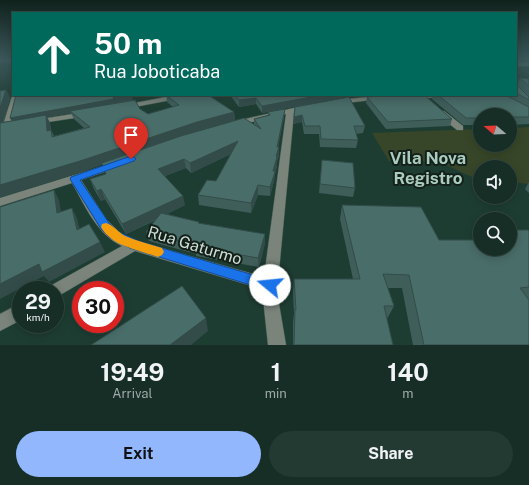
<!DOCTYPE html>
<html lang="en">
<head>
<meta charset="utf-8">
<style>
	body { margin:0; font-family:"Public Sans",sans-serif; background:#233a32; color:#f1f3f6; height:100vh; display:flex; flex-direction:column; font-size:15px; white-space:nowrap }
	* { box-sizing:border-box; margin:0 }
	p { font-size:13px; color:#9ea8a7 }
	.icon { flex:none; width:22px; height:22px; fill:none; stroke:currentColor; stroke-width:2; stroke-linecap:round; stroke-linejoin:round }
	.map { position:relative; height:345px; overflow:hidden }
	.details { display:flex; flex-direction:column; background:#162e26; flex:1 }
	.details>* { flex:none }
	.top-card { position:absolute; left:12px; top:12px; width:505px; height:84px; border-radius:0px; box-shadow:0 2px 10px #0003,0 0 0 1px #354a43; background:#00695c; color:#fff; overflow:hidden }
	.needle { width:26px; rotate:289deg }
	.fabs { position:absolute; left:473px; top:108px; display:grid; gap:8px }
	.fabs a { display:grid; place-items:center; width:44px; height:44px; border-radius:50%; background:#162e26; box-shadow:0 2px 10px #0003,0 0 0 1px #354a43; font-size:20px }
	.speed { position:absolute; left:12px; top:281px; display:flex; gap:8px; font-size:20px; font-weight:700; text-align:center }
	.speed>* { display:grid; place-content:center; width:52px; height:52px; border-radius:50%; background:#162e26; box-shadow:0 2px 10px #0003,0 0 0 1px #354a43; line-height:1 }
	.speed small { font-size:10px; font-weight:400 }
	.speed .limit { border:6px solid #d22; background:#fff; color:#111 }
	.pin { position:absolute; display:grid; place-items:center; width:34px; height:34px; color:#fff; margin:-41px -17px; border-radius:50% 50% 50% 0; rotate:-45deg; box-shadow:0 0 4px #0007 }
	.pin .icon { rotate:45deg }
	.me { position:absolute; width:44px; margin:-22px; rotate:287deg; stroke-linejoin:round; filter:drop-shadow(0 0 3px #0008) }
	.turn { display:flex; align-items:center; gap:14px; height:84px; padding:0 16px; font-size:18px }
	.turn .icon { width:52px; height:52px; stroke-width:2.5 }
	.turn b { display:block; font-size:28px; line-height:34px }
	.eta { display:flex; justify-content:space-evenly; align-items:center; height:68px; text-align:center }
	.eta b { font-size:24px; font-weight:700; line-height:28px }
	.action { display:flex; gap:8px; margin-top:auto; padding:8px 16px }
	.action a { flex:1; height:46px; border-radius:24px; background:#92b7fd; color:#111; font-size:16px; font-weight:700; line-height:46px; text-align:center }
	.action a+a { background:#233a32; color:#f1f3f6 }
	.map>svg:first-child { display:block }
	.green { fill:#374628 }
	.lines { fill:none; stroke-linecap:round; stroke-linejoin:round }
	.minor-casing { stroke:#3e5a50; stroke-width:1 }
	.minor { fill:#7a847b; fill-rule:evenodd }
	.wall { fill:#3f5e5a; fill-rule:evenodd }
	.shaded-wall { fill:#334c4a }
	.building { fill:#496d69; stroke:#334c4a }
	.route { fill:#1a73e8; stroke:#114b97 }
	.slow { fill:#f59e0b }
	.labels { text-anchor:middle; stroke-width:4; stroke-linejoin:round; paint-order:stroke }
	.near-street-label { font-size:16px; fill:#cedfd7; stroke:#14211b }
	.district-label { font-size:17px; font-weight:bold; fill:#aaccbe; stroke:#14211b }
</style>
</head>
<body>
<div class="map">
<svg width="529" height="345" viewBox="0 0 529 345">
	<rect width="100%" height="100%" fill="#1e3d32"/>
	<path class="green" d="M529,127V184L510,182V167H480V179L474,178L440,162L389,161L372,133L480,129V145H510V128Z"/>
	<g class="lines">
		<g class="minor-casing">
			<path id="minor" d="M0,59H13V63L0,61Z
				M516,62H529V66H516Z
				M13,93V95H18L10,128L6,130L2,128Z
				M176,95H190L187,97L124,109L120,107L124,105Z
				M443,95L440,97L411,99L408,97L411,95Z
				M379,96L382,98L381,99L337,104L334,102L337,100Z
				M307,105H310V109L294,112L277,292L286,345H268L262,289L135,251L55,298V290H48L50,286L122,246C96,234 85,205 72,183L0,206V198L113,163H119L121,165L119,167L81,180L106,219L121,234L137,241L264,277L286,114L235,126L231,124L232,122Z
				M438,111H444L463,126V130H457L438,115Z
				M85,112L89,114L88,116L35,124L31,122L35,120Z
				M21,303V320L0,331V314Z"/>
		</g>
		<use href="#minor" class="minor"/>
	</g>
	<path class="wall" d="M516,78L518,83L520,78L529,79V124L510,125V115H480V125H463L432,99L433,95H516Z
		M6,90L10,98L3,122L12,121L10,118L116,103L114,97L133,100L140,109L148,114L173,107L167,102L166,95L161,96L160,95H208L234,112L235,120L198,131L186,135L254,124V119L268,115V112L284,117L278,147L279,156L277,161V166L275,174L274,181L270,196L258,195L251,213L199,205L198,195L216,181L231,154L191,173L186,168L165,176L185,205L167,214L199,223L265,243L259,267L196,256V254L149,241L146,232L156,220L126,234L105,199L101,201L94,189L90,179L106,174L103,164L84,171L0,197V91ZM71,113L74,119L84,128L54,136L51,130L50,123L47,117Z
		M230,95H344V97L262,113L256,104L239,107Z
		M359,95H383L360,96Z
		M367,97L452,119L450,126L386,129L366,103Z
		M295,107L365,126L363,133L356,134L358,140L356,148L320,147L319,134H304L302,122L293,124Z
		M322,160L355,188L353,197L319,193Z
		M529,182V193L525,189Z
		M342,205L439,240L480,249L529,231V345H413L402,288H388L394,306L387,319L393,345H293V323L294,313L293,292L294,279H353L340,219Z"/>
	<path class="shaded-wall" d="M6,90L10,98L2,125L0,126V108Z
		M127,95H132L133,101L116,104L114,97Z
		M322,95H344V97L262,113V106Z
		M256,98V104L239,107V100Z
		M114,99L116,104L70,111L71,113L47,117L50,123L51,140L13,123L10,118Z
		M285,109L284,117L277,152L279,147V156L277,161V166L275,174L274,181L270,196V187L276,156L277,147Z
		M234,112L235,120L198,131L84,171L0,197V185L197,122Z
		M302,115V122L293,124L294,117Z
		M238,141L239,150L191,173L190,163Z
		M184,159L186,168L160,178L158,169Z
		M258,185V195L251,213V203Z
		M101,189L105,199L101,201L97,191Z
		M54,190L59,200L63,223L57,213Z
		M183,196L185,205L126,234L122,224Z
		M72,208L77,218L82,240L77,230Z
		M265,234V243L259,267L258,258Z
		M100,242L105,252L49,282L44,276L0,299V284L39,264Z
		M206,318L208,331L191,345H170Z"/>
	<path class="building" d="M516,78H518V86L529,97V100L516,93Z
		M520,78L529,79V86Z
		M6,90L0,108V91Z
		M16,95H112L114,99L10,118Z
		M115,95H127L114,97Z
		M166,95H208L234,112L197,122L80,161L0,185V123L46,115L47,131L51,130L52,137L90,127L70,111L135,100L140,109L148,114L179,105Z
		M235,95H322L262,106L256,98L239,100Z
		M393,95H424L452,119L388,122L367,97Z
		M438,95H505L529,107V117H510V115H480V118H466Z
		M349,97L365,126H354L358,140L321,139L320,126H305L302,115L294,117L295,107Z
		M285,109L277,147H279L276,156L277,157L273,171L275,172L270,187L258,185L251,203L198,195L207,180L216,181L238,141L190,163L184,159L158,169L183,196L122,224L101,189L97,191L90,179L106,174L102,163L181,136L244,118L261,129L254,119L270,115L268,112Z
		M322,160L353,163L355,188L320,184Z
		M54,190L57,213L72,208L77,230L89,224L100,242L42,272L39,264L0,284V207Z
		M342,205L421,207L439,240H480V249H510V230H528L529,231V287L520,288L529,300V345H424L409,275L383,274L394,306H384L393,345H294L295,309L296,310L294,279H360Z
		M161,213L199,222L198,223L265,234L258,258L195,247L196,245L146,232Z
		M182,286L206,318L170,345H91Z"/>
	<linearGradient id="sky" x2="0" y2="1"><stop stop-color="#10221c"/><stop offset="0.55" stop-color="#3b575a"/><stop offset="1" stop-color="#3b575a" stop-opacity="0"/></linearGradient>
	<rect width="529" height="108" fill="url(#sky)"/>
	<path class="route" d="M128,157H134L136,159L134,161L80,180L109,223L117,231L138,241L274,281L276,285L274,290L270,291L130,248L109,237L101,229L70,179L71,177Z"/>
	<path class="slow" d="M106,223C113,225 118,232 125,236C137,241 150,244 162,248L164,252L162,255L158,257C139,250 111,246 101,227L102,224Z"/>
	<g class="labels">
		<g class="near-street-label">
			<text transform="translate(195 245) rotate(17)" y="6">Rua Gaturmo</text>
		</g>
		<g class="district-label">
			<text x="428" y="164">Vila Nova<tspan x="428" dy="20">Registro</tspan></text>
		</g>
	</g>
</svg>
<div class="fabs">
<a><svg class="needle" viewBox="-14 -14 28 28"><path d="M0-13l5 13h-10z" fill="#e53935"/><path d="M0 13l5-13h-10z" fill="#9ea8a7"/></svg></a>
<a><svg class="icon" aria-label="sound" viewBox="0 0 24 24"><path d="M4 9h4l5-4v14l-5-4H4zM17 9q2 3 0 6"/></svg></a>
<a><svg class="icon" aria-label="search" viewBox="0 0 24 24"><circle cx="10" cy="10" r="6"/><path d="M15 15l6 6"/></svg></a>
</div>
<div class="speed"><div>29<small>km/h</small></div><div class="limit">30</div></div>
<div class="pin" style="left:131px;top:159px;background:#d93025"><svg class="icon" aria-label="arrive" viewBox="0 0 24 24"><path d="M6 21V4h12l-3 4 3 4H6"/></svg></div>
<svg class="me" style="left:270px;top:285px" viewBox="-20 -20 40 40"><circle r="19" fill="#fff"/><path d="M0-13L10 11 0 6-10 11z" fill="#1a73e8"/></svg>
<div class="top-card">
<div class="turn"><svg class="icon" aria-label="ahead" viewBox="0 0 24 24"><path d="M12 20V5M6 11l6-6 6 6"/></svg><div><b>50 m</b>Rua Joboticaba</div></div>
</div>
</div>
<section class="details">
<div class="eta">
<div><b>19:49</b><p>Arrival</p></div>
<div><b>1</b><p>min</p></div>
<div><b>140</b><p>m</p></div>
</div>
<div class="action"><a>Exit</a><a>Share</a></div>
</section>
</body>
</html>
